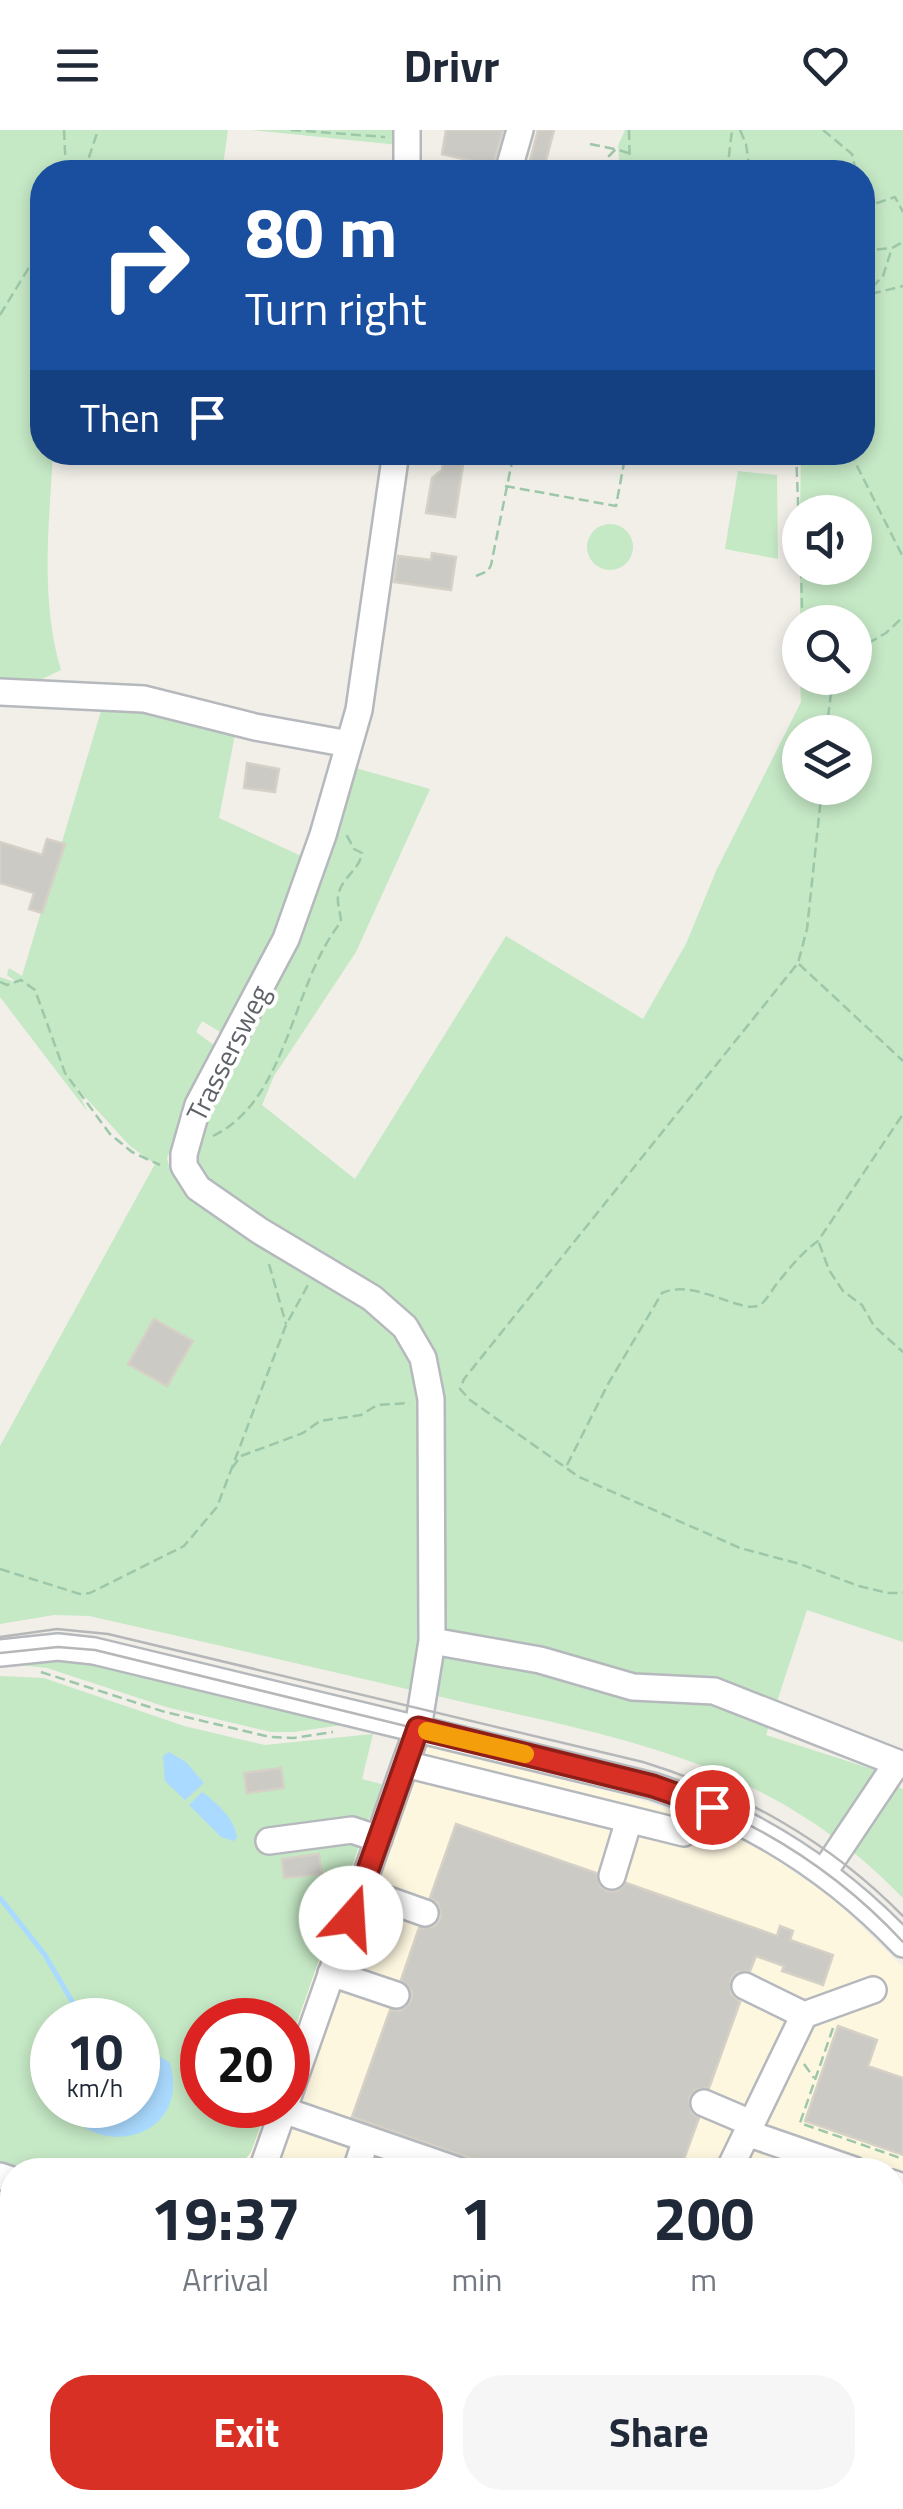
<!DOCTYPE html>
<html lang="en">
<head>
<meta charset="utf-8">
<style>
	body { margin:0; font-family:"Titillium Web",sans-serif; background:#f6f6f7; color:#1f2937; height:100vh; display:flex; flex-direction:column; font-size:38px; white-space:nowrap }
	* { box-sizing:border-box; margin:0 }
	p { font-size:32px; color:#747a83 }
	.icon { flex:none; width:55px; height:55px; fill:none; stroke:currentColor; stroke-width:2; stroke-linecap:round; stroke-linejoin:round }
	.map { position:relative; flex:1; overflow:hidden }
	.panel { position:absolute; left:0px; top:2028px; width:905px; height:352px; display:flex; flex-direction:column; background:#fff; border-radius:40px 40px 0 0; box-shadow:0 5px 15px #0003 }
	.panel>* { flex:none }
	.top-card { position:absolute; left:30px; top:30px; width:845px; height:305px; border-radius:40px; box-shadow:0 5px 15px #0003; background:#1a4fa0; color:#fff; overflow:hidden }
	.tools { position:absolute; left:782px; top:365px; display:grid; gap:20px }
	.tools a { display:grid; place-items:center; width:90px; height:90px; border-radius:50%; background:#fff; box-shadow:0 5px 15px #0003; font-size:50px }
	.speed { position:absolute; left:30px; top:1868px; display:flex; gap:20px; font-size:50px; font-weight:700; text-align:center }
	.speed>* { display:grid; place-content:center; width:130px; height:130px; border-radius:50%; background:#fff; box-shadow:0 5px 15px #0003; line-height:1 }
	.speed small { font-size:25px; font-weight:400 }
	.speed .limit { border:15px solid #d22; background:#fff; color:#111 }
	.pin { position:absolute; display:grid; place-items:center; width:85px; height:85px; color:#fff; margin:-42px; border:5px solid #fff; border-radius:50%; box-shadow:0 2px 10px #0007 }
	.me { position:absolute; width:110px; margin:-55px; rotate:19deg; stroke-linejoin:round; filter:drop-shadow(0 0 8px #0008) }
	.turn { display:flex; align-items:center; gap:35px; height:210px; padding:0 50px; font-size:45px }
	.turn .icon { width:130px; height:130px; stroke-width:2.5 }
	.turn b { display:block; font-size:70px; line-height:85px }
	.then { display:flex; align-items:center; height:95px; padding:0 50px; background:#0003; gap:20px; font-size:38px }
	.eta { display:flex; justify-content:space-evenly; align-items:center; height:170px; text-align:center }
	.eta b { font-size:60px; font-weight:700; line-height:70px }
	.action { display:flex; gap:20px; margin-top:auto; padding:20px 50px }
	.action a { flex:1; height:115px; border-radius:40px; background:#d93025; color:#fff; font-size:40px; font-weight:700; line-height:115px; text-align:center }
	.action a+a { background:#f6f6f7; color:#1f2937 }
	header { display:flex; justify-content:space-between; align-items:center; height:130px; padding:0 50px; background:#fff; font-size:45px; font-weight:700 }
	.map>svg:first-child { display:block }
	.commercial { fill:#fef7e0 }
	.green { fill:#c5e8c5; fill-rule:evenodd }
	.water { fill:#aadaff }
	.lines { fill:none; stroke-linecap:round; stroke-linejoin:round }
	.stream { stroke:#aadaff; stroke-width:5 }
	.building { fill:#cccac5; stroke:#d6d1c6; stroke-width:2.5 }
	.minor-casing { stroke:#b5b8bc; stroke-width:30 }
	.path { stroke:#9cc7a9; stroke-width:2.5; stroke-dasharray:10 5; stroke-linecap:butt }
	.minor { stroke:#fff; stroke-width:25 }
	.tram { stroke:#b6b7b8; stroke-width:2.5 }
	.route-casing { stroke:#8d1f18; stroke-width:25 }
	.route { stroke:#d93025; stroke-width:18 }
	.slow { stroke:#f59e0b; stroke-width:18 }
	.labels { text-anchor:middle; stroke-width:8; stroke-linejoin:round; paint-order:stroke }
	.street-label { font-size:28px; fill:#5f6368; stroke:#fff }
</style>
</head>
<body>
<header><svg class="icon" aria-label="menu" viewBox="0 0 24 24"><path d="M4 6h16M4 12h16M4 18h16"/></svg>Drivr<svg class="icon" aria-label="heart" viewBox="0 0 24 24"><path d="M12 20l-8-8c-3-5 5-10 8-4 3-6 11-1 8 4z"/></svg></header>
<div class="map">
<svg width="903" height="2379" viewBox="0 0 903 2379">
	<rect width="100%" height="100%" fill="#f1efe8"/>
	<path class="commercial" d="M397,1610L629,1666L729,1701L758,1717L837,1772L903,1837V2379H0V2150L9,2144L11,2136L0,2131L12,2094V2368H892V2040H237L251,2022L268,1975H288V1918L368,1691L385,1655Z"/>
	<path class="green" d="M0,0H228L222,42H42V322L53,323C49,395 40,470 61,540L27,556H0Z
		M251,0H398L399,15Z
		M625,0H903V1512L807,1480L766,1605L897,1647L893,1655L903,1659V1768C768,1628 617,1608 437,1566C321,1539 205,1512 89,1486L54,1485L0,1494V1316L155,1034L130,1016L76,957L87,981L0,867V847L18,853L7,845L9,838L22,846L104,571L236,599L219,688L310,730L352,637L430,659L356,822L274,946L262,975L355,1049L506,806L643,889L686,814L716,741L801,572L800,548H855V492H800V531V405V438H855V382H800L801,323L862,322V42H620L618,16ZM800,602H855V658H800ZM202,891L230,908L193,1022L203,1053C184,1050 171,1049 167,1028L215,916L196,902Z
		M738,341L777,345L778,429L725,419Z
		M587 417a23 23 0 1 1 46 0a23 23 0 1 1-46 0Z
		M70,1523L348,1594L294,1602H271L166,1577L47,1538L11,1534Z
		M0,1546L44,1548L184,1596L265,1615L373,1604L362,1649L385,1655L368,1691L288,1918V1890H202V1975H268L251,2022L237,2040H12L0,2036ZM52,1890H138V1975H52Z
		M893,2270L903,2272V2379H802L793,2376L787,2368H892Z"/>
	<path class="water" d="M169,1622L186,1632L204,1653L185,1670L165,1651L163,1626Z
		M202,1662C217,1673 234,1688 237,1707L234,1711L221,1707L189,1675Z
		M138,1921L154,1923L170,1933C192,2012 91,2030 65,1975H138Z"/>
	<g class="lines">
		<path class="stream" d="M0,1768L45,1825L83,1890"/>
	</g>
	<path class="building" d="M446,0H503L493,36L442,24Z
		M538,0H554L543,42H527Z
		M445,322H465L455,387L426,383L432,348L442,340Z
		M432,423L456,427L451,460L394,452L398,426L431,430Z
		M247,633L279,639L275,662L244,658Z
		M47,709L65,714L42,783L29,779L34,763L0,753V712L42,725Z
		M154,1189L193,1211L167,1256L128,1234Z
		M281,1638L284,1658L247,1663L244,1643Z
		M456,1694L596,1743L600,1756L606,1761H617L626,1753L777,1806L780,1796L793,1801L790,1810L833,1825L823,1855L782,1841L784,1836L756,1826L750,1841L737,1842L731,1848V1864L740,1872L709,1958L695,1960L689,1968L691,1982L699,1988L680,2040H504L352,1987L390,1880L400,1881L411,1871L412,1861L401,1850L419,1798L435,1796L441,1787L438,1773L430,1768Z
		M319,1724L322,1744L284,1748L282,1729Z
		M838,1896L877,1910L868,1936L903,1948V2025L805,1991Z"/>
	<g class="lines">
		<g class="minor-casing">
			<path id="minor" d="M407,0V42
				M508,42L520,0
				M396,322L359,580L323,705L286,809L198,975L184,1024V1036L198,1058L260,1101L372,1168L405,1197L423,1228L431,1269L432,1511L418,1598L405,1634
				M0,562L144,569L255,597L349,614
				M432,1511L540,1530L633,1557L714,1561L903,1635
				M0,1523L58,1517L94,1521L653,1656C750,1688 832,1739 903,1814
				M269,1711L352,1700L379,1709
				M824,1742L897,1633
				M612,1746L629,1690
				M360,1760L425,1783
				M331,1843L396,1865
				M745,1856L804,1885
				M288,1967L405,1634L684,1703
				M704,1973L751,1993
				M283,1980L457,2040
				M747,2003L854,2040
				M262,2040L285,1975
				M356,2040L366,2009
				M729,2040L804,1885L873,1860
				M0,2046L12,2050
				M892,2053L903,2057
				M0,2099L12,2103
				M892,2121L903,2114
				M0,2148L12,2157
				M892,2253L903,2255
				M718,2368L751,2379
				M170,2379L174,2368
				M343,2379L347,2368
				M461,2379L465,2368
				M617,2379L621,2368"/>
		</g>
		<path class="path" d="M64,0L66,42
			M291,0L385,7
			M629,0L630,42
			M740,0L746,14L750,42
			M823,0L852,24L856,42
			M590,14L615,19
			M84,42L98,0
			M607,42L609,26L616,19L628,23
			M727,42L732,0
			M862,70L874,74L895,67L903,82
			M862,121L891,118
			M871,164L903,156
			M862,168L883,146L892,118L903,112
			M0,185L42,116
			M796,322L800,420
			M850,322L903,427
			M505,356L616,376L626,322
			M801,438L802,477L809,492
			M476,446L488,441L491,435L514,322
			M855,521L886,503L903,487
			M826,602L833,548
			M822,658L807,799L798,833L464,1249L460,1259L470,1270L579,1347L740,1418L800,1434L859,1456L888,1463H903
			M799,834L903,931
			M0,852L7,855L21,850L35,860L65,943L110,1004L132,1022L160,1035
			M213,1006C289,969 291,854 341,792C341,784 337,775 338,767C340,748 360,740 362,723L354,719L345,702
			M819,1113L829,1140L843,1161L862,1175L874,1196L903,1222
			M269,1134L286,1194
			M567,1335L608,1254L662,1163C695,1148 742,1185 760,1175C766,1171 771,1162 775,1156C788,1140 801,1123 818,1111L903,984
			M232,1338L241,1326L303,1303L320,1291L361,1285L377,1275L410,1273
			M0,1439L80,1464L90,1463L184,1416L217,1377L286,1195L309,1153
			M41,1542L165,1582L270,1607L294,1608L333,1602
			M833,1898L800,1993L903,2029
			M804,1934L814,1948"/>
		<use href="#minor" class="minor"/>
		<path class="tram" d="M0,1507L57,1499L108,1504L643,1632C743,1663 829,1711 903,1786
			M0,1523L58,1517L95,1520L672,1661C760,1693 839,1743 903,1812"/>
	</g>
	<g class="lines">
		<g class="route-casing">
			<path id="route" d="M351,1788L418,1598L653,1656L712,1677"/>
		</g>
		<use href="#route" class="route"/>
		<path class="slow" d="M427,1601L525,1624"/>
	</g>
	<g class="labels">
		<g class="street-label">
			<text transform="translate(228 923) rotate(-63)" y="10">Trassersweg</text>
		</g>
	</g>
</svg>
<div class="tools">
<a><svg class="icon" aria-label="sound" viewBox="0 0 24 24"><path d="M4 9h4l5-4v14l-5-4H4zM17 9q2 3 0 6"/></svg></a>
<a><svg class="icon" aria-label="search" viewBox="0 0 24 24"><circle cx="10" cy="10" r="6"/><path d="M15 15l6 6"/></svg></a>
<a><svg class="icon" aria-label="layers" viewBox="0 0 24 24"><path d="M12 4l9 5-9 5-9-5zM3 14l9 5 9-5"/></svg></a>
</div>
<div class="speed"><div>10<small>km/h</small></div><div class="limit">20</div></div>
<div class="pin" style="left:712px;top:1677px;background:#d93025"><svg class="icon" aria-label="arrive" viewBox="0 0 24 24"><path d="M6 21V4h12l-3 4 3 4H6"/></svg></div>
<svg class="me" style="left:351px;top:1788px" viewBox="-20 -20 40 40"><circle r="19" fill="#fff"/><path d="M0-13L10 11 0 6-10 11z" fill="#d93025"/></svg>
<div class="top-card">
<div class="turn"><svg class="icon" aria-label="right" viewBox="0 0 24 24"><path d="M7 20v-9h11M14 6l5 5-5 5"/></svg><div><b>80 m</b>Turn right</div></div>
<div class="then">Then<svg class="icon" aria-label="arrive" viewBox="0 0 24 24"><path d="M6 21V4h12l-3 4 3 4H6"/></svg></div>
</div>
<section class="panel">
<div class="eta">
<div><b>19:37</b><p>Arrival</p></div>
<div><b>1</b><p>min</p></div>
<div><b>200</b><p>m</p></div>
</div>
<div class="action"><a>Exit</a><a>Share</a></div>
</section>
</div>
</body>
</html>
